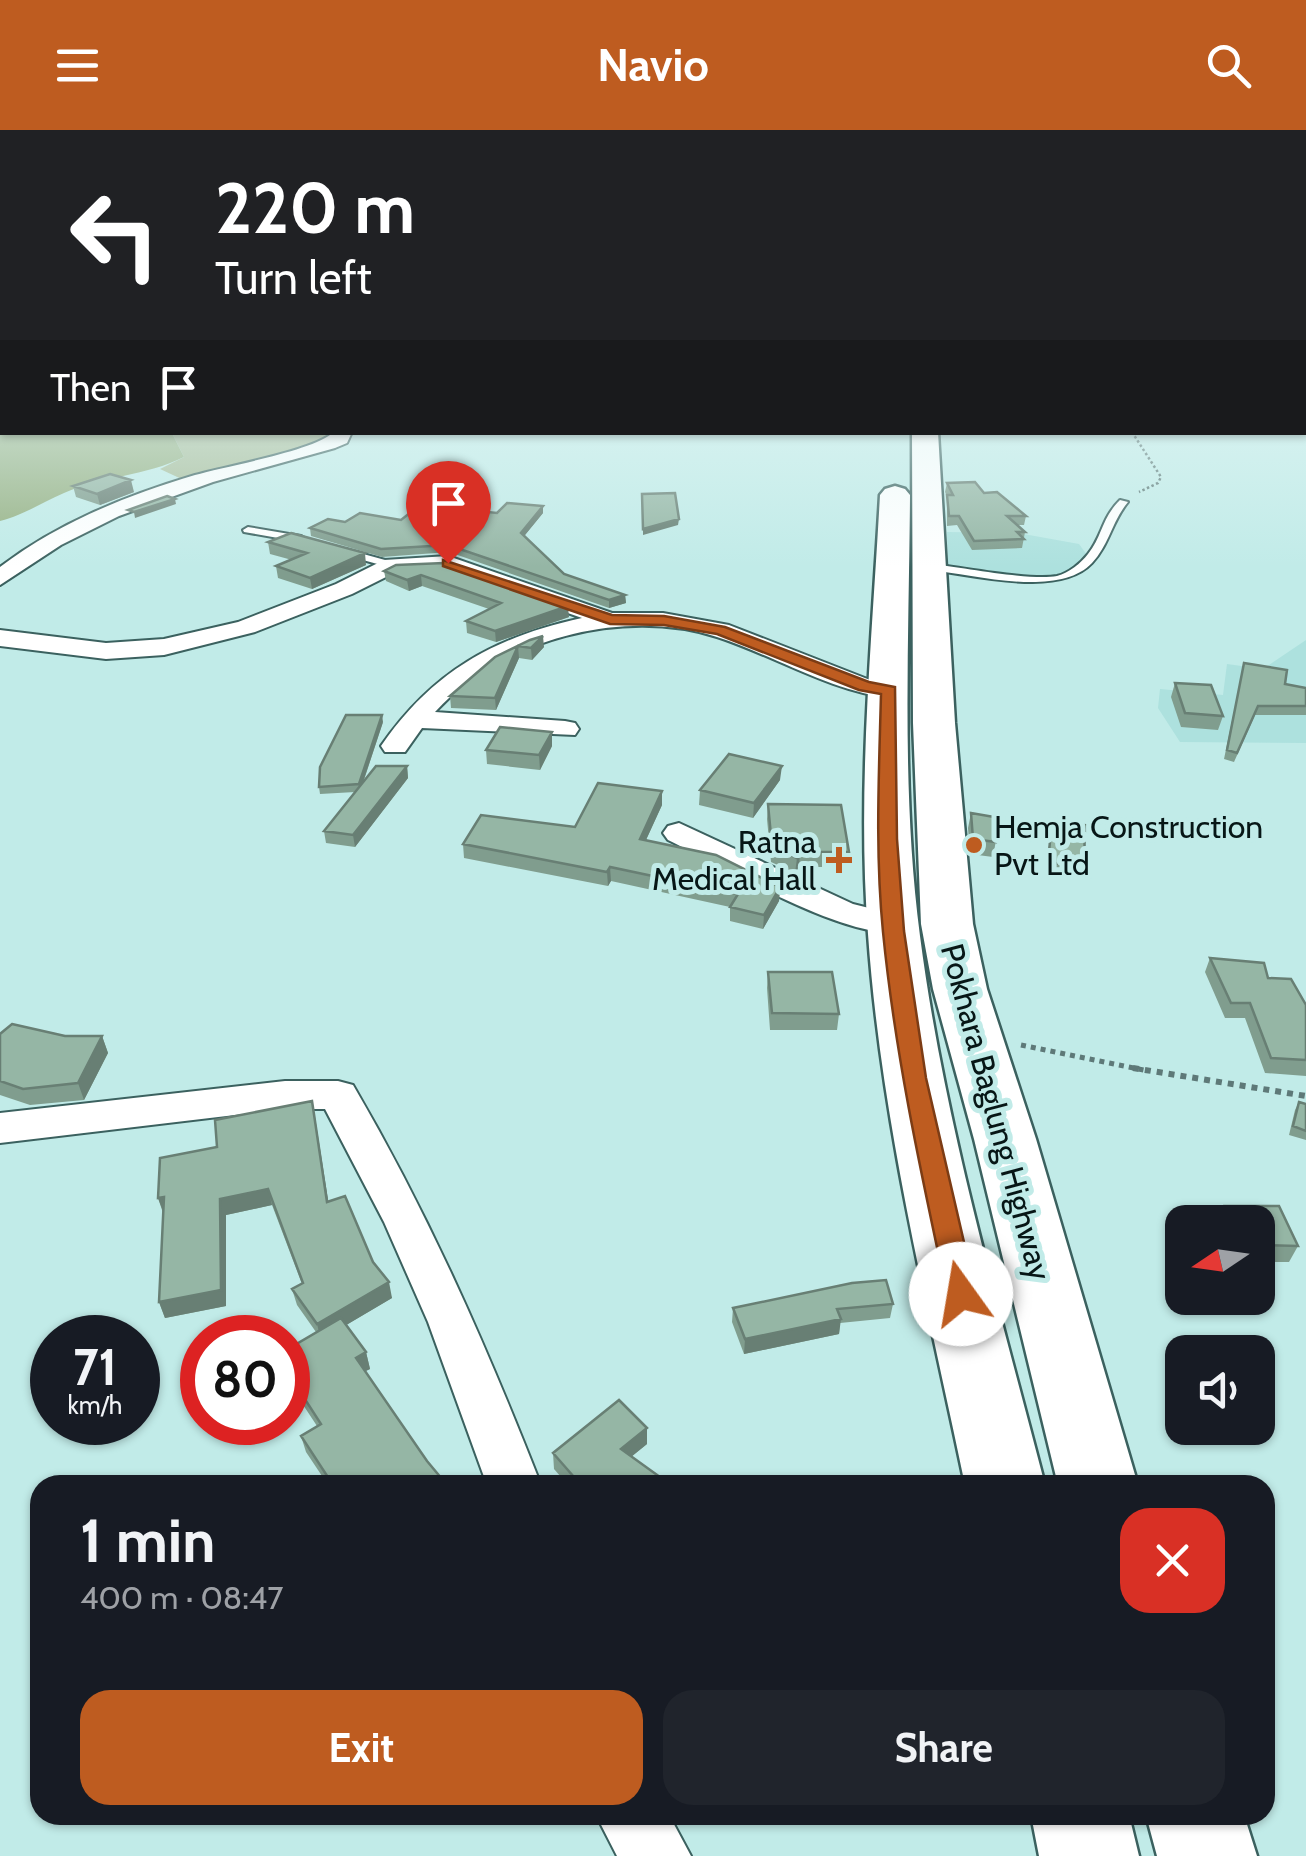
<!DOCTYPE html>
<html lang="en">
<head>
<meta charset="utf-8">
<style>
	body { margin:0; font-family:Cabin,sans-serif; background:#20242c; color:#f1f3f6; height:100vh; display:flex; flex-direction:column; font-size:38px; white-space:nowrap }
	* { box-sizing:border-box; margin:0 }
	p { font-size:32px; color:#9ea1a6 }
	.icon { flex:none; width:55px; height:55px; fill:none; stroke:currentColor; stroke-width:2; stroke-linecap:round; stroke-linejoin:round }
	.map { position:relative; flex:1; overflow:hidden }
	.side { position:absolute; left:30px; top:1345px; width:1245px; height:350px; display:flex; flex-direction:column; background:#171b24; border-radius:30px; box-shadow:0 2px 8px #0004 }
	.side>* { flex:none }
	.banner { position:absolute; left:0px; top:0px; width:1308px; height:305px; box-shadow:0 2px 8px #0004; background:#202124; color:#fff; overflow:hidden }
	.needle { width:65px; rotate:257deg }
	.buttons { position:absolute; left:1165px; top:1075px; display:grid; gap:20px }
	.buttons a { display:grid; place-items:center; width:110px; height:110px; border-radius:20px; background:#171b24; box-shadow:0 2px 8px #0004; font-size:50px }
	.speed { position:absolute; left:30px; top:1185px; display:flex; gap:20px; font-size:50px; font-weight:700; text-align:center }
	.speed>* { display:grid; place-content:center; width:130px; height:130px; border-radius:50%; background:#171b24; box-shadow:0 2px 8px #0004; line-height:1 }
	.speed small { font-size:25px; font-weight:400 }
	.speed .limit { border:15px solid #d22; background:#fff; color:#111 }
	.pin { position:absolute; display:grid; place-items:center; width:85px; height:85px; color:#fff; margin:-102px -42px; border-radius:50% 50% 50% 0; rotate:-45deg; box-shadow:0 0 10px #0007 }
	.pin .icon { rotate:45deg }
	.me { position:absolute; width:110px; margin:-55px; rotate:347deg; stroke-linejoin:round; filter:drop-shadow(0 0 8px #0008) }
	.turn { display:flex; align-items:center; gap:35px; height:210px; padding:0 50px; font-size:45px }
	.turn .icon { width:130px; height:130px; stroke-width:2.5 }
	.turn b { display:block; font-size:70px; line-height:85px }
	.then { display:flex; align-items:center; height:95px; padding:0 50px; background:#0003; gap:20px; font-size:38px }
	.round { display:grid; place-items:center; flex:none; width:105px; height:105px; border-radius:30px; background:#20242c }
	.overview { display:flex; align-items:center; justify-content:space-between; height:170px; padding:0 50px }
	h1 { font-size:60px; font-weight:800; line-height:75px }
	.button { display:flex; gap:20px; margin-top:auto; padding:20px 50px }
	.button a { flex:1; height:115px; border-radius:30px; background:#be5c20; color:#fff; font-size:40px; font-weight:800; line-height:115px; text-align:center }
	.button a+a { background:#20242c; color:#f1f3f6 }
	header { display:flex; justify-content:space-between; align-items:center; height:130px; padding:0 50px; background:#be5c20; color:#fff; font-size:45px; font-weight:800 }
	.map>svg:first-child { display:block }
	.built { fill:#ade1de }
	.green { fill:#a7bc99 }
	.forest { fill:#96b184 }
	.lines { fill:none; stroke-linecap:round; stroke-linejoin:round }
	.service-casing { stroke:#3b615f; stroke-width:4 }
	.minor-casing { stroke:#3b615f; stroke-width:4 }
	.trunk-casing { stroke:#3b615f; stroke-width:5 }
	.path-far2 { stroke:#5e7978; stroke-width:2.5; stroke-dasharray:2.5 2.5; stroke-linecap:butt }
	.path-far1 { stroke:#5e7978; stroke-width:5; stroke-dasharray:5 5; stroke-linecap:butt }
	.path { stroke:#5e7978; stroke-width:6; stroke-dasharray:6 6; stroke-linecap:butt }
	.service { fill:#fff; fill-rule:evenodd }
	.minor { fill:#fff; fill-rule:evenodd }
	.trunk { fill:#fff; fill-rule:evenodd }
	.wall { fill:#809d8e }
	.shaded-wall { fill:#687f74 }
	.building { fill:#95b6a5; stroke:#687f74; stroke-width:2.5 }
	.route { fill:#be5c20; stroke:#7c3c15; stroke-width:2.5 }
	.poi-dot { fill:#be5c20; stroke:#c1ebe8; stroke-width:4 }
	.labels { text-anchor:middle; stroke-width:10; stroke-linejoin:round; paint-order:stroke }
	.poi-label { font-size:32px; fill:#071616; stroke:#c1ebe8; text-anchor:start }
	.street-label { font-size:32px; fill:#071616; stroke:#c1ebe8 }
</style>
</head>
<body>
<header><svg class="icon" aria-label="menu" viewBox="0 0 24 24"><path d="M4 6h16M4 12h16M4 18h16"/></svg>Navio<svg class="icon" aria-label="search" viewBox="0 0 24 24"><circle cx="10" cy="10" r="6"/><path d="M15 15l6 6"/></svg></header>
<div class="map">
<svg width="1306" height="1726" viewBox="0 0 1306 1726">
	<rect width="100%" height="100%" fill="#c1ebe8"/>
	<path class="built" d="M947,402L1018,403L1079,414L1087,425L1055,452L948,442Z
		M1306,510V613L1180,612L1158,578L1160,559L1223,565L1227,534L1263,539Z"/>
	<path class="green" d="M172,303H332L323,312L188,352L160,339L184,327Z"/>
	<path class="forest" d="M0,195L2,302L172,303L184,327C146,346 103,346 64,363C41,373 26,384 0,391Z"/>
	<g class="lines">
		<g class="service-casing">
			<path id="service" d="M1120,370L1128,372C1112,391 1109,415 1092,433C1059,468 975,445 931,440L926,437L931,434C961,437 1030,451 1057,446C1069,443 1081,433 1088,424C1103,405 1101,389 1120,370Z
				M248,397L301,406L306,409L301,412L244,402L243,400Z
				M345,419L396,433L397,435L392,438L341,424L340,422Z"/>
		</g>
		<g class="minor-casing">
			<path id="minor" d="M334,302H352L347,313L335,318L213,352L119,386L61,415L0,455V437C58,393 125,366 195,345C226,336 314,321 334,302Z
				M448,426L612,483H663L729,495L870,550L899,554L902,560L889,568C828,560 775,526 717,507C623,477 502,509 435,582L565,591L575,593L579,599L575,605L422,598L405,622H385L381,616C432,542 494,507 582,488L446,440L396,442L352,464L255,502L164,525L106,529L0,516V500L106,513L164,509L238,492L336,454L384,430Z
				M679,693L853,774L905,787L911,794L905,801C853,815 719,735 668,710L663,703L668,696Z
				M285,951H338L353,955C429,1085 486,1215 541,1355H487L428,1192L384,1092L325,979H285L0,1013V983Z
				M596,1685H669L691,1726H617Z"/>
		</g>
		<g class="trunk-casing">
			<path id="trunk" d="M912,302H938L955,593L973,794L987,859L1036,1009L1138,1355H1058L974,1009L933,859L921,794L913,593Z
				M895,356L905,359L910,365C909,512 901,660 920,806C944,992 998,1174 1045,1355H965C927,1173 881,990 868,804C857,657 872,511 880,365L885,359Z
				M1031,1685H1129L1139,1726H1039Z
				M1146,1685H1244L1257,1726H1157Z"/>
		</g>
		<path class="path-far2" d="M1132,302L1161,347L1158,353L1139,362"/>
		<path class="path-far1" d="M1021,915L1148,941"/>
		<path class="path" d="M1133,938L1306,966"/>
		<use href="#service" class="service"/>
		<use href="#minor" class="minor"/>
		<use href="#trunk" class="trunk"/>
	</g>
	<path class="wall" d="M947,353L984,363L1026,386L1024,395H1017L1025,402L1022,418L972,420L957,395L947,396V366L945,362Z
		M73,356L134,362L100,375L76,367Z
		M497,383H543L524,406L564,444L625,465L626,473L609,478L449,422L382,427L311,406L310,398L345,392L401,390Z
		M268,412L366,435L312,459L278,448L276,436L292,430L270,424Z
		M396,435L569,487L496,512L467,503L466,491L489,479L422,456L409,461L386,451L384,441Z
		M530,510L544,517L532,530L519,528L496,580L451,578L450,566L495,527Z
		M1244,533L1285,554L1306,558V585H1255L1234,632L1224,629Z
		M1175,553L1223,586L1218,600L1181,597L1171,567Z
		M383,592L364,650L407,636L408,648L355,717L326,713L324,701L355,662L320,664L319,657Z
		M552,616L540,640L487,634L486,620Z
		M780,650L753,688L699,675L700,660Z
		M662,661V675L646,710L780,757L779,771L763,799L730,791V777L611,751L608,756L464,728L463,714L575,697Z
		M768,674L849,722L848,737H799L795,743L771,732L767,689Z
		M971,683L1000,688L993,727L970,724L968,698Z
		M1052,691L1084,738L1082,746L1046,740Z
		M1210,828L1268,848L1306,875V946L1265,943L1245,888H1225L1205,842Z
		M768,842L839,884L837,900H770L767,858Z
		M0,904L102,906L108,923L84,970L30,975L0,965Z
		M312,971L328,1072L373,1132L392,1168L346,1195L366,1222L370,1239L365,1241L427,1331L447,1355H328L306,1322L301,1306L317,1296L288,1252V1219L316,1202L297,1175L292,1159L302,1154L272,1075L226,1085V1176L165,1188L159,1172L163,1083L158,1068L217,1017Z
		M1299,972L1306,974V1010L1289,1005L1295,980Z
		M1225,1076H1279L1298,1116L1289,1132H1258V1092H1218Z
		M893,1174L890,1188L840,1193L839,1204L744,1224L732,1192L733,1178Z
		M647,1314L631,1327L671,1355H568L554,1339L553,1323Z"/>
	<path class="shaded-wall" d="M131,350L134,362L100,375L97,364Z
		M175,369L176,374L135,388L134,382Z
		M543,376V383L521,410V403Z
		M679,389L678,395L643,405V399Z
		M365,423L366,435L312,459L310,448Z
		M421,445L422,456L409,461L407,450Z
		M625,465L626,473L609,478V470Z
		M568,476L569,487L496,512L495,501Z
		M543,506L544,517L532,530L531,518Z
		M518,516L519,528L496,580L495,568Z
		M382,585L383,592L360,661L359,654Z
		M552,602V616L540,640L539,625Z
		M407,636L408,648L355,717L353,705Z
		M782,636L780,650L753,688L754,673Z
		M662,661V675L640,723V709Z
		M800,722L799,737L795,743L797,728Z
		M610,737L611,751L608,756L607,742Z
		M780,757L779,771L763,799L764,785Z
		M102,906L108,923L84,970L78,953Z
		M312,971L315,987L331,1088L327,1072Z
		M268,1059L272,1075L226,1085V1176L165,1188L159,1172L220,1069Z
		M164,1067V1084L158,1068Z
		M389,1152L392,1168L321,1210L317,1194Z
		M841,1189L839,1204L744,1224L745,1209Z
		M366,1222L370,1239L360,1244L356,1228Z
		M647,1298V1314L621,1335V1319Z"/>
	<path class="building" d="M110,344L131,350L97,364L73,356Z
		M975,352L984,363L997,362L1026,386H1007L1025,402H1017L1024,409L974,411L959,386H949L947,365H953L947,353Z
		M675,363L679,389L643,399L642,364Z
		M167,366L175,369L134,382L128,380Z
		M507,373L543,376L521,403L564,444L625,465L609,470L448,415L381,419L310,398L328,389L345,392L360,383L401,390L420,375L497,383Z
		M291,403L365,423L310,448L276,436L307,423L268,412Z
		M444,433L568,476L495,501L466,491L501,473L421,445L407,450L384,441L396,435Z
		M543,506L531,518L518,516L495,568L450,566L495,527L530,510Z
		M1244,533L1287,540L1285,554L1306,558V576H1258L1237,623L1227,620Z
		M1175,553L1211,555L1223,586L1185,583Z
		M346,585H382L359,654L319,657L320,637Z
		M500,597L552,602L539,625L486,620Z
		M729,624L782,636L754,673L700,660Z
		M376,636H407L353,705L324,701Z
		M598,653L662,661L640,709L716,725L780,757L764,785L730,777L738,764L610,737L607,742L463,714L481,685L575,697Z
		M768,674L841,675L849,722H800L797,728L772,716Z
		M971,683L1000,688L996,712L973,709Z
		M1052,691L1085,695L1084,738L1048,732Z
		M1210,828L1264,833L1268,848L1291,849L1306,875V930L1271,928L1250,873H1231Z
		M768,842H832L839,884L772,883Z
		M12,894L65,906H102L78,953L23,959L0,951V904Z
		M312,971L327,1072L345,1066L373,1132L389,1152L317,1194L292,1159L303,1153L268,1059L220,1069L221,1160L159,1172L164,1067L158,1068L160,1028L217,1017L215,990Z
		M1299,972L1306,974V1001L1293,996Z
		M1225,1076H1279L1298,1116L1258,1115V1092H1232Z
		M886,1150L893,1174L837,1179L841,1189L745,1209L733,1178L852,1153Z
		M341,1188L366,1222L356,1228L427,1331L447,1355H333L301,1306L321,1294L288,1243V1219Z
		M619,1270L647,1298L621,1319L671,1355H581L553,1323Z"/>
	<linearGradient id="sky" x2="0" y2="1"><stop stop-color="#73a3d1"/><stop offset="0.45" stop-color="#e3f6f5"/><stop offset="1" stop-color="#e3f6f5" stop-opacity="0"/></linearGradient>
	<rect width="1306" height="437" fill="url(#sky)"/>
	<path class="route" d="M443,430L612,485L664,486L725,497L869,552L895,557L897,709L904,801L926,948L976,1164L972,1172L961,1176L951,1172L947,1164C921,1043 895,924 883,802C875,722 879,643 881,564L859,560L717,504L664,495L610,494L443,436Z"/>
	<g class="poi-dot">
		<circle cx="974" cy="715" r="10"/>
		<path d="M834 715h10v10h10v10h-10v10h-10v-10h-10v-10h10z"/>
	</g>
	<g class="labels">
		<g class="poi-label">
			<text x="994" y="708">Hemja Construction<tspan x="994" dy="37">Pvt Ltd</tspan></text>
			<text x="816" y="723" text-anchor="end">Ratna<tspan x="816" dy="37">Medical Hall</tspan></text>
		</g>
		<g class="street-label">
			<text transform="translate(996 982) rotate(75)" y="11">Pokhara Baglung Highway</text>
		</g>
	</g>
</svg>
<div class="buttons">
<a><svg class="needle" viewBox="-14 -14 28 28"><path d="M0-13l5 13h-10z" fill="#e53935"/><path d="M0 13l5-13h-10z" fill="#9ea1a6"/></svg></a>
<a><svg class="icon" aria-label="sound" viewBox="0 0 24 24"><path d="M4 9h4l5-4v14l-5-4H4zM17 9q2 3 0 6"/></svg></a>
</div>
<div class="speed"><div>71<small>km/h</small></div><div class="limit">80</div></div>
<div class="pin" style="left:448px;top:433px;background:#d93025"><svg class="icon" aria-label="arrive" viewBox="0 0 24 24"><path d="M6 21V4h12l-3 4 3 4H6"/></svg></div>
<svg class="me" style="left:961px;top:1164px" viewBox="-20 -20 40 40"><circle r="19" fill="#fff"/><path d="M0-13L10 11 0 6-10 11z" fill="#be5c20"/></svg>
<div class="banner">
<div class="turn"><svg class="icon" aria-label="left" viewBox="0 0 24 24"><path d="M17 20v-9H6M10 6l-5 5 5 5"/></svg><div><b>220 m</b>Turn left</div></div>
<div class="then">Then<svg class="icon" aria-label="arrive" viewBox="0 0 24 24"><path d="M6 21V4h12l-3 4 3 4H6"/></svg></div>
</div>
<section class="side">
<div class="overview"><div><h1>1 min</h1><p>400 m · 08:47</p></div><a class="round" style="background:#d93025;color:#fff"><svg class="icon" aria-label="close" viewBox="0 0 24 24"><path d="M6 6l12 12M18 6L6 18"/></svg></a></div>
<div class="button"><a>Exit</a><a>Share</a></div>
</section>
</div>
</body>
</html>
